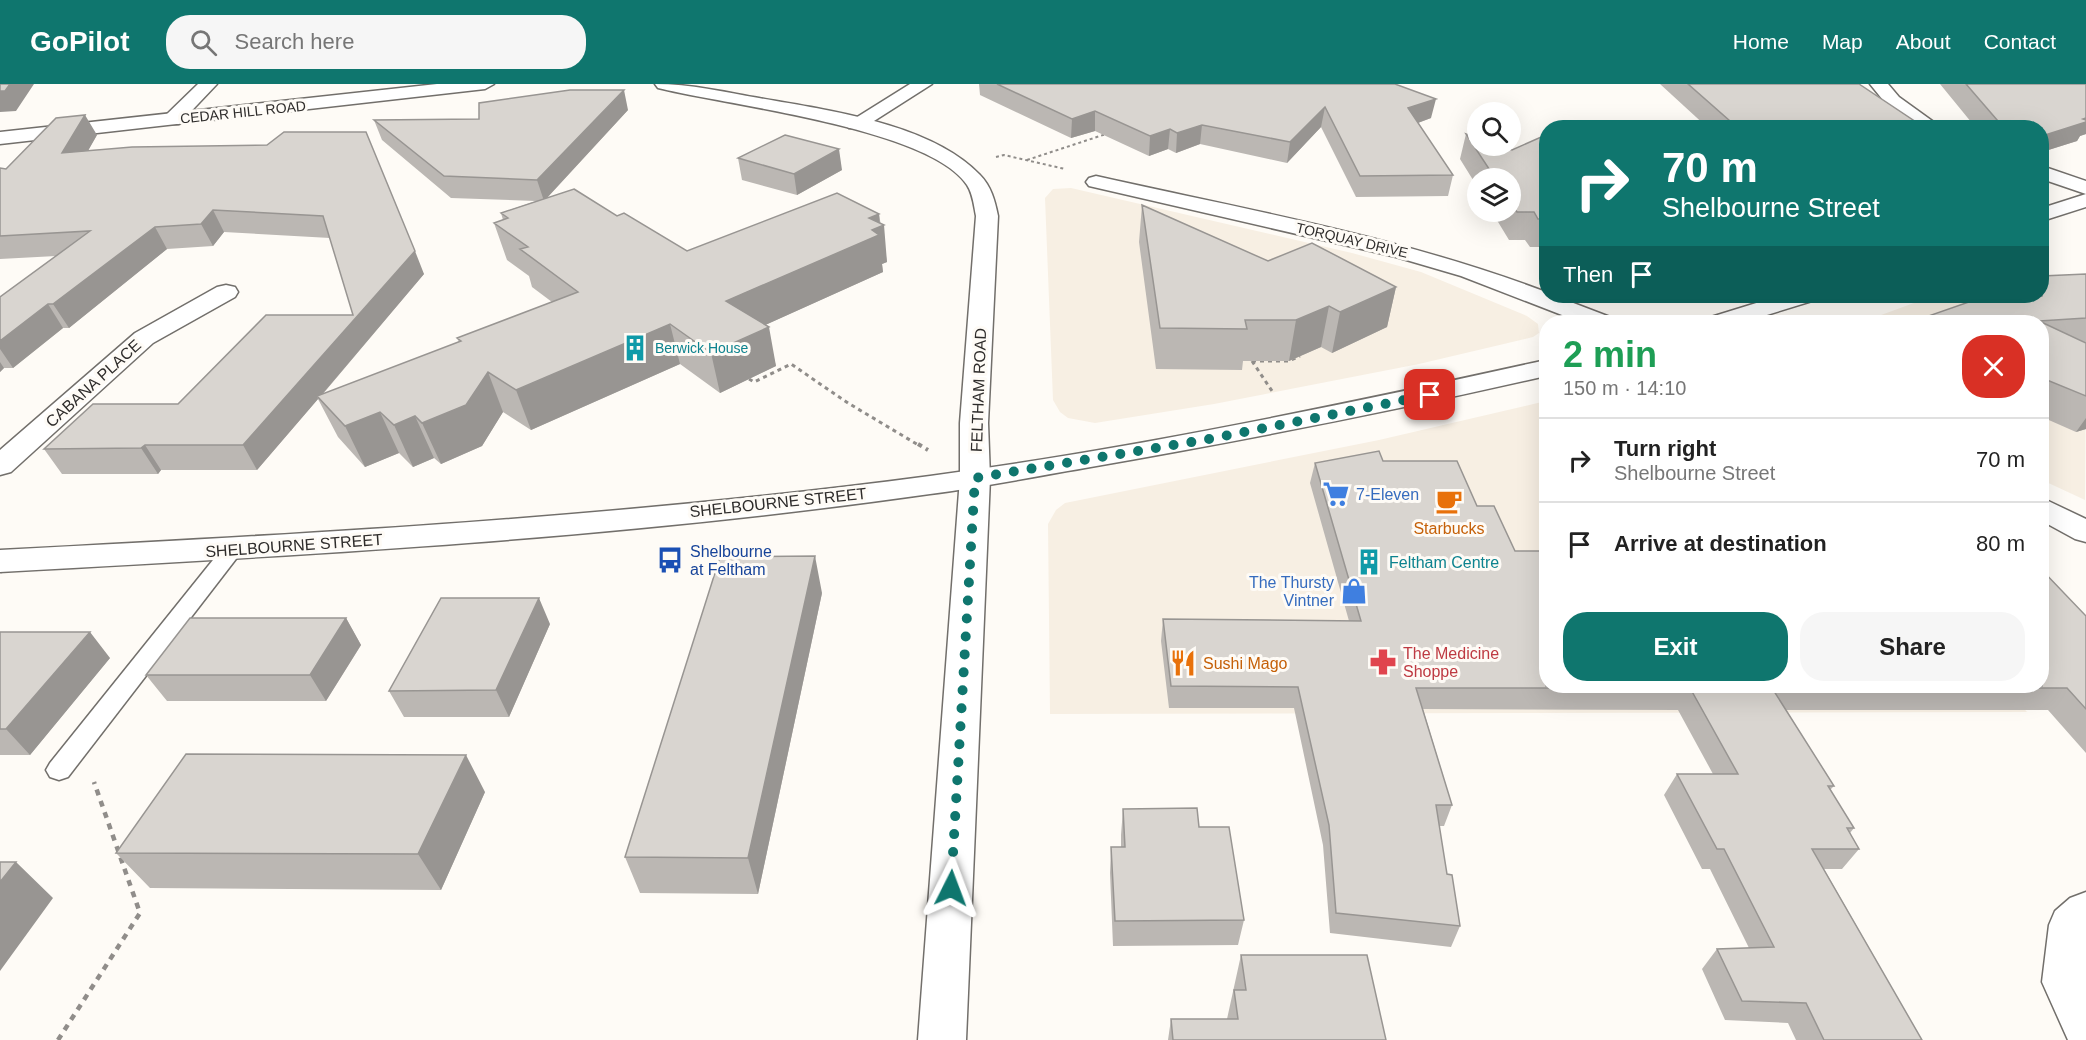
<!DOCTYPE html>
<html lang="en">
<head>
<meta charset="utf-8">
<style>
	body { margin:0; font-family:Helvetica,sans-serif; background:#f6f6f6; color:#222; height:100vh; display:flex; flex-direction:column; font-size:22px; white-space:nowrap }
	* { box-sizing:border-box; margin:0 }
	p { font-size:20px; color:#767676 }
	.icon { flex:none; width:33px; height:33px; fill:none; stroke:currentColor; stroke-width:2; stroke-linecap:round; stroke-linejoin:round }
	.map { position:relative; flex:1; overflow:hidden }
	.sheet { position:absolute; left:1539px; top:231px; width:510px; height:378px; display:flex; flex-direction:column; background:#fff; border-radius:24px; box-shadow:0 6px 24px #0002 }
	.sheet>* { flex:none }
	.hud { position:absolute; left:1539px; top:36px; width:510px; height:183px; border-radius:24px; box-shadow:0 6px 24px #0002; background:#0f766e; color:#fff; overflow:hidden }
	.controls { position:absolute; left:1467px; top:18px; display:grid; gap:12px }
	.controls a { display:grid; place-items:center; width:54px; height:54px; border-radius:50%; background:#fff; box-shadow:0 6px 24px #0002; font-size:30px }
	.pin { position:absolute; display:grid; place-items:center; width:51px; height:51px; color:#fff; margin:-26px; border-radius:12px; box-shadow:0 3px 9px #0006 }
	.me { position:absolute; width:66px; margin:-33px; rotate:3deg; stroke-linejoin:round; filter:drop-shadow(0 0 4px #0008) }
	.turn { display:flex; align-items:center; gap:21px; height:126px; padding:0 24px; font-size:27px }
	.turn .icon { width:78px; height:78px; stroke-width:2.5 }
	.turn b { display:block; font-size:42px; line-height:51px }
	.then { display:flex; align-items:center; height:57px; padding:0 24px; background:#0003; gap:12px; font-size:22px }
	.round { display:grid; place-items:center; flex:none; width:63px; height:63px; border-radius:24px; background:#f6f6f6 }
	.overview { display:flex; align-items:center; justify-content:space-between; height:102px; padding:0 24px }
	h1 { font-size:36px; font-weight:700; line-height:45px; color:#1e9e55 }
	.action { display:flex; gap:12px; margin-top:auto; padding:12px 24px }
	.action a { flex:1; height:69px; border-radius:24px; background:#0f766e; color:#fff; font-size:24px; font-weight:700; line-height:69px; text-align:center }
	.action a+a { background:#f6f6f6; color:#222 }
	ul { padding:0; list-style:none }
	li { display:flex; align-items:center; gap:18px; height:84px; padding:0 24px; border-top:2px solid #e0e0e0 }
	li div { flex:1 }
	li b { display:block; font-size:22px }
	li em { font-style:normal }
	header { display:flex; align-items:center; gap:36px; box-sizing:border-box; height:84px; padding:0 30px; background:#0f766e; color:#fff }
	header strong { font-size:28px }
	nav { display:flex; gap:33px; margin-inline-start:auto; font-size:21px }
	.search { width:420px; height:54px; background:#f6f6f6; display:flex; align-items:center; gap:15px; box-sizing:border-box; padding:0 21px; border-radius:24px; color:#767676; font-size:22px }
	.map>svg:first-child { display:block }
	.built { fill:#f7efe3 }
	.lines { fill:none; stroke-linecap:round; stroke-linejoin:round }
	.service-casing { stroke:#726f6b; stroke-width:3 }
	.minor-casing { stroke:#726f6b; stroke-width:3 }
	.tertiary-casing { stroke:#726f6b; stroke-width:3 }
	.secondary-casing { stroke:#726f6b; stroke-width:3 }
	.path-far3 { stroke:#908d8a; stroke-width:2; stroke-dasharray:3 3; stroke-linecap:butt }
	.path-far2 { stroke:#908d8a; stroke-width:3; stroke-dasharray:4 4; stroke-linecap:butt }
	.path-far1 { stroke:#908d8a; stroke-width:4; stroke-dasharray:4.5 4.5; stroke-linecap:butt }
	.path { stroke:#908d8a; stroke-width:4.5; stroke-dasharray:6 6; stroke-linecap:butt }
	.service { fill:#fff; fill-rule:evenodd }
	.minor { fill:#fff; fill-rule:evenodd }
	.tertiary { fill:#fff; fill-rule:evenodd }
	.secondary { fill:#fff; fill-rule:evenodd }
	.wall { fill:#bbb7b3 }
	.shaded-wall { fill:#989592 }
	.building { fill:#d9d5d0; stroke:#989592; stroke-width:1.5 }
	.route { stroke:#0f766e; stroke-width:10; stroke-dasharray:0 18 }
	.labels { text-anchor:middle; stroke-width:6; stroke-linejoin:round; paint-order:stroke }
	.far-street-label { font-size:14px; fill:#2e2c2b; stroke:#fefbf6 }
	.far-culture-label { font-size:14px; fill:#0d838f; stroke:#fefbf6; text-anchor:start }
	.street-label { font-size:16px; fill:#2e2c2b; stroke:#fefbf6 }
	.shop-label { font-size:16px; fill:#366cbe; stroke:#fefbf6; text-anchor:start }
	.food-label { font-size:16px; fill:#c56008; stroke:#fefbf6 }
	.transit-label { font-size:16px; fill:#164399; stroke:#fefbf6; text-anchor:start }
	.culture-label { font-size:16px; fill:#0d838f; stroke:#fefbf6; text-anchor:start }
	.health-label { font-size:16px; fill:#be3a42; stroke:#fefbf6; text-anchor:start }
</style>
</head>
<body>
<header>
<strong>GoPilot</strong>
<div class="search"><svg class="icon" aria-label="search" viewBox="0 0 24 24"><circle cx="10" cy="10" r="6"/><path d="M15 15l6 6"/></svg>Search here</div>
<nav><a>Home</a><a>Map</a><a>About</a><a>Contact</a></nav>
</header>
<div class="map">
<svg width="2086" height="956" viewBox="0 0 2086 956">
	<rect width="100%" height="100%" fill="#fefbf6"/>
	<path class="built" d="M1071,104L1352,169L1421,188L1527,232L1538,240L1539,249L1533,253L1419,280L1214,320L1095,339L1068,334L1060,328L1053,316L1045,114L1053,105Z
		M1933,212H1982L2021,238H1862Z
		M2042,253L2086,284L2085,416L2042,396Z
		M1546,317V602H2005L2027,628L1050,630L1048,440L1056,426L1065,419L1379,356Z"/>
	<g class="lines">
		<g class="service-casing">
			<path id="service" d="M232,459L239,461L242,466L239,471L68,693L59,696L50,693L46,686L50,679L225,461Z"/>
		</g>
		<g class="minor-casing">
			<path id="minor" d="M198,0H217L179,40H165L163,36L165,32Z
				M910,0H932L863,44H849L846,40Z
				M1870,0H1888L1899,13L1942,44H1920L1887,21Z
				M2042,82L2086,97V110L2042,95Z
				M1096,92C1248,126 1401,153 1546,208V212H1555L1610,233L1614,238H1580L1461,192L1396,173L1089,102L1086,98L1089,94Z
				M226,201L235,203L238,208L235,213L153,259L11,388L0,391V366L135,249L217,203Z
				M2042,414L2086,435V458L2075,455L2042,437Z
				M2086,808V956H2068L2042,898L2049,841L2055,827L2070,814Z"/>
		</g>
		<g class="tertiary-casing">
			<path id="tertiary" d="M437,0H494L485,5L0,60V48Z
				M655,0C691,0 724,8 759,14C826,26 931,39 980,91C991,102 995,117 998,132L988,339L990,394L966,956H918L960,394V339L976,132C974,122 973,110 967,101C930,44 726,21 658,4Z"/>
		</g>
		<g class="secondary-casing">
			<path id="secondary" d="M2086,110V123L2042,137V124Z
				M1779,212H1815L1812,217L1744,238H1707L1711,233Z
				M1546,276V292C1393,327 1240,357 1085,384C1033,393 982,403 930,410C622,454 310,471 0,488V466C310,450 622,433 930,392C1137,364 1342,321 1546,276Z"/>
		</g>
		<path class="path-far3" d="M996,73L1004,71L1065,85
			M1027,76L1106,50"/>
		<path class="path-far2" d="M1252,277L1272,307
			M1252,277H1289L1300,272
			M749,295L754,298L791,280L848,319L920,362"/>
		<path class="path-far1" d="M918,360L928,366"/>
		<path class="path" d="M58,956L140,829L94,698"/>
		<use href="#service" class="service"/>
		<use href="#minor" class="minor"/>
		<use href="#tertiary" class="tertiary"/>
		<use href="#secondary" class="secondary"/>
	</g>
	<path class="wall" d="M979,0H1395L1431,34L1418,39L1453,91L1448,112L1356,113L1321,43L1287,79L1200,60L1176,69L1168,65L1149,72L1095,47L1071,54L980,11Z
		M1660,0H1859L1925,44H1708Z
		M1940,0H2086V50L2080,52L2077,57L2042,68V44H1976Z
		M628,26L547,114L617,132L687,167L879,130L887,178L882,180L883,188L765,241L776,282L720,309L680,280L531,346L503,328L482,362L441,380L434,374L413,383L399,369L365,383L338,353L318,315L257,386H161L158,390H62L44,365L178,320L353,231L330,154L224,148L213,162L167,165L69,244H63L13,284H4L0,288V213L56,172L0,175V84L6,85L97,51L88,66L267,61L424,190L322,311L459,258L457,254L552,218L532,203L529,192L507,176L494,139L503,136L501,129L536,117L451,114L382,56L374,36L479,35Z
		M1466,50L1512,66L1546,55V163H1530L1525,156H1509L1492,128H1510V94H1478V104L1460,75Z
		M738,74L842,86L797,111L742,96Z
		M1142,121L1268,177L1396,203L1387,243L1332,269L1321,263L1289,277H1243L1242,286L1156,285L1139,158Z
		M2086,190V345L2076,348L2042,333V238H1913L1914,237Z
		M1383,377L1546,602H2042L2086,532V669L2048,626H1786L1834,702L1830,706L1854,744L1850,749L1859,765L1842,785H1824L1922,956H1796L1788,939L1725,936L1702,885L1717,865L1749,864L1710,785H1702L1664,711L1677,690H1713L1678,626L1423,625L1452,721L1444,742H1439L1447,790L1460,842L1451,863L1330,849L1323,761L1294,624H1169L1161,557L1163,535L1349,537L1310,399L1315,379Z
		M822,509L758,810L640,809L625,773Z
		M346,534L361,561L326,617H167L146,591Z
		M550,540L509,633H404L389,607Z
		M0,548L110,574L30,671H0Z
		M485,708L441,806L150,804L116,769Z
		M1123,725L1199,743L1244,836L1238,861L1113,862L1110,789L1111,763H1121V751Z
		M1241,871L1386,956H1168L1171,935H1227Z"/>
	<path class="shaded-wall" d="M10,0H34L16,27L0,28V7Z
		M624,6L628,26L544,117L537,96Z
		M1436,15L1431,34L1404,44L1408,24Z
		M1325,23L1321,43L1287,79L1290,58Z
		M1095,27V47L1071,54L1072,35Z
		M85,31L97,51L75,90L62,69Z
		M2086,34V50L2080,52L2077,57L2042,68V52Z
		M1202,41L1200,60L1176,69L1177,49Z
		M1170,45L1168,65L1149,72L1150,52Z
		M839,65L842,86L797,111L794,90Z
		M213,126L224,148L213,162L201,140Z
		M879,130L880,143L884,141L887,178L882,180L883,188L734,255L726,217L869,134Z
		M155,143L167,165L69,244L53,220Z
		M415,167L424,190L319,314L317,312L318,315L257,386L243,361Z
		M1396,203L1387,243L1332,269L1340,228Z
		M48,220L63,244L13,284L0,265V257Z
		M1329,222L1321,263L1289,277L1296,236Z
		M670,240L680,280L531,346L516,306Z
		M769,243L776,282L720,309L711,269Z
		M0,278L4,284L0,288Z
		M488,288L503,328L482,362L441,380L422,339Z
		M380,328L399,369L365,383L345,342Z
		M415,332L434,374L413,383L394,341Z
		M2086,334V345L2076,348Z
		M145,361L161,386L158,390L141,364Z
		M815,472L822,509L758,810L748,774Z
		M539,514L550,540L509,633L496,606Z
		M346,534L361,561L326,617L310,591Z
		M90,548L110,574L30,671L6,645Z
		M466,671L485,708L441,806L418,770Z
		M16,778L53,814L0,887V798Z"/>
	<path class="building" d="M0,0H10L5,7H0Z
		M997,0H1395L1436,15L1408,24L1453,91L1360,92L1325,23L1290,58L1202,41L1177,49L1170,45L1150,52L1095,27L1072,35Z
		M1688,0H1859L1925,44H1738Z
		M1966,0H2086V34L2083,35L2086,36V38L2042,52V44H2004Z
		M570,6H624L537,96L444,92L374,36L479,35V19Z
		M85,31L62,69L132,63L267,61L284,48H366L415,167L243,361H145L141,364L44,365L93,320H178L266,231H353L323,132L213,126L201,140L155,143L53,220H48L0,257V213L90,147L0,152V84L6,85L56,34Z
		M1466,50L1478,54V62H1499L1512,66L1541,53L1546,55V135H1538L1534,128H1517L1510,118V94H1495Z
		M785,51L839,65L794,90L738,74Z
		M574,105L617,132L624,129L687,167L837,109L879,130L869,134L884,141L872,146L879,151L726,217L769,243L711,269L670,240L516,306L488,288L466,321L422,339L415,332L394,341L380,328L345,342L317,312L461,257L457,254L578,208L520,165L528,163L494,139L508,134L501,129Z
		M1142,121L1268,177L1312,159L1396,203L1340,228L1329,222L1296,236H1245L1247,245L1160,244Z
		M2086,190V234L2039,237L2086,259V312L2042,294V238H1916L1914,237L1986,212H2042V192Z
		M1379,367L1383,377H1457L1477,422H1494L1515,467H1540L1546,479V602H2042V486L2086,532V625L2067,604H1772L1834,702H1828L1854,744H1847L1859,765H1812L1922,956H1824L1806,919L1742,917L1717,865L1774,863L1724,765H1717L1677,690H1738L1690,604H1416L1452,721H1436L1447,790L1452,791L1460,842L1336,829L1329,741L1298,603L1171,602L1163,535L1361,537L1315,379Z
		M815,472L748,774L625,773L720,473Z
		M441,514H539L496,606L389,607Z
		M190,534H346L310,591H146Z
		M0,548H90L6,645H0Z
		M186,670L466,671L418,770L116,769Z
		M1197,724L1199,743H1229L1244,836L1115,837L1111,763H1125L1123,725Z
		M0,778H16L0,798Z
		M1241,871H1367L1386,956H1173L1171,935H1238L1234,906H1246Z"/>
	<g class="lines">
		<path class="route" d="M951,804L975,394L1204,356L1430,311"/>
	</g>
	<defs>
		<g id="building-bare" transform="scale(2.07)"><path d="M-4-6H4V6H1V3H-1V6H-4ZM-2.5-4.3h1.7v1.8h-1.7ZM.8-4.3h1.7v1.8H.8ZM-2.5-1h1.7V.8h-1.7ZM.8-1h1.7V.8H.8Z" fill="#0f9aa8" stroke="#fefbf6" stroke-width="2.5" paint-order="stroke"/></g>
		<g id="supermarket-bare" transform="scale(2.07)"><path d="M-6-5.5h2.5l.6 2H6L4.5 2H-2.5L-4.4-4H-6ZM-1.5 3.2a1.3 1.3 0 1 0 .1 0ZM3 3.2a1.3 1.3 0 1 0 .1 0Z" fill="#3f7fe0" stroke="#fefbf6" stroke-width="2.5" paint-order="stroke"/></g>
		<g id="cafe-bare" transform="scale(2.07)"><path d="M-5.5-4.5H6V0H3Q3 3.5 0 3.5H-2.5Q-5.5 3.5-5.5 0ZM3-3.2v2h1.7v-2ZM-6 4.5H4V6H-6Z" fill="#e8710a" stroke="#fefbf6" stroke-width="2.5" paint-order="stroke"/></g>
		<g id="bus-bare" transform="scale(2.07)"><path d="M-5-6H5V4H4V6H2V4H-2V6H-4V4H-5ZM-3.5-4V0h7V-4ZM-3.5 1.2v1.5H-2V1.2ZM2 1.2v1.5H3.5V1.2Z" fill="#1a4fb4" stroke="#fefbf6" stroke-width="2.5" paint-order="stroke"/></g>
		<g id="shop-bare" transform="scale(2.07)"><path d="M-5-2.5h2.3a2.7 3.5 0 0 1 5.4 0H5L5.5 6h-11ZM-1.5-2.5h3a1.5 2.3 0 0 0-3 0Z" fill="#3f7fe0" stroke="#fefbf6" stroke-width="2.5" paint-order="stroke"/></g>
		<g id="pharmacy-bare" transform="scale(2.07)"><path d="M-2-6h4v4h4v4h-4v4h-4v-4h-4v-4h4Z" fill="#e0444e" stroke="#fefbf6" stroke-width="2.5" paint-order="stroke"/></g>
		<g id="restaurant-bare" transform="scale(2.07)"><path d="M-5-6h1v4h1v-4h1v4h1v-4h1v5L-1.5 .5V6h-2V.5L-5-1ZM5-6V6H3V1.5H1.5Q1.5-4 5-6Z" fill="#e8710a" stroke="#fefbf6" stroke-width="2.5" paint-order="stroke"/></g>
	</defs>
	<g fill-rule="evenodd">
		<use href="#building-bare" x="635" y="264"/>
		<use href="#supermarket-bare" x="1336" y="410"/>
		<use href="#cafe-bare" x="1449" y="417"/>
		<use href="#bus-bare" x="670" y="476"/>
		<use href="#building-bare" x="1369" y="478"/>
		<use href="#shop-bare" x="1354" y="507"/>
		<use href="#pharmacy-bare" x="1383" y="578"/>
		<use href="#restaurant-bare" x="1183" y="579"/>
	</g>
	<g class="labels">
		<g class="far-street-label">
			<text transform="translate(243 28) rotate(-6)" y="5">CEDAR HILL ROAD</text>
			<text transform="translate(1352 156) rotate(13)" y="5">TORQUAY DRIVE</text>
		</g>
		<g class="far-culture-label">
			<text x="655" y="269">Berwick House</text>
		</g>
		<g class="street-label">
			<text transform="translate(93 299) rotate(-42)" y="6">CABANA PLACE</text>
			<text transform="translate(978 306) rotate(-88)" y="6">FELTHAM ROAD</text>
			<text transform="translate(778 418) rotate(-6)" y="6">SHELBOURNE STREET</text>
			<text transform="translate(294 461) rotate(-4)" y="6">SHELBOURNE STREET</text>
		</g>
		<g class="shop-label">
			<text x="1356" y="416">7-Eleven</text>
			<text x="1334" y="504" text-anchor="end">The Thursty<tspan x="1334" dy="18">Vintner</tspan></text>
		</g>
		<g class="food-label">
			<text x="1449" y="450">Starbucks</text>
			<text x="1203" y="585" text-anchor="start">Sushi Mago</text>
		</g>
		<g class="transit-label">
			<text x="690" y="473">Shelbourne<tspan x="690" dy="18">at Feltham</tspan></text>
		</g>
		<g class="culture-label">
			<text x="1389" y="484">Feltham Centre</text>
		</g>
		<g class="health-label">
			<text x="1403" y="575">The Medicine<tspan x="1403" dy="18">Shoppe</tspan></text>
		</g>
	</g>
</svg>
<div class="controls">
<a><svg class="icon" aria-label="search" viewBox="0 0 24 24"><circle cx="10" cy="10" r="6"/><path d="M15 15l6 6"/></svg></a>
<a><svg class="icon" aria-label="layers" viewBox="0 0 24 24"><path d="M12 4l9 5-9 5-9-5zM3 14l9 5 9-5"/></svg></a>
</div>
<div class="pin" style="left:1430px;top:311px;background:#d93025"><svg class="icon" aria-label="arrive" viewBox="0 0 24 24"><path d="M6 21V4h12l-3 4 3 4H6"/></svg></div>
<svg class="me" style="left:951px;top:804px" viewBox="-20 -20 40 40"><path d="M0-17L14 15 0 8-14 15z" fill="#0f766e" stroke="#fff" stroke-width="4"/></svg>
<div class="hud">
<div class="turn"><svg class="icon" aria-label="right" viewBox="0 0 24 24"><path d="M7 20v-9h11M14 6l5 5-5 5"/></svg><div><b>70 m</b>Shelbourne Street</div></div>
<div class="then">Then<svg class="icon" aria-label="arrive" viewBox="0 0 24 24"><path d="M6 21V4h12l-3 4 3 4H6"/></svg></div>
</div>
<section class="sheet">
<div class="overview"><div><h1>2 min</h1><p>150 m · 14:10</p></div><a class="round" style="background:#d93025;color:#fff"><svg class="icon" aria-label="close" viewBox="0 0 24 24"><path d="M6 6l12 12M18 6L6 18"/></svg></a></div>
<ul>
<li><svg class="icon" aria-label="right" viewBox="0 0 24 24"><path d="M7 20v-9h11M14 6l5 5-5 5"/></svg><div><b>Turn right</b><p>Shelbourne Street</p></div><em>70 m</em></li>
<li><svg class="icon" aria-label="arrive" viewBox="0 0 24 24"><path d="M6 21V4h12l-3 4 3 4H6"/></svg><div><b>Arrive at destination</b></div><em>80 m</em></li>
</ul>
<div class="action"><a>Exit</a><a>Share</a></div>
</section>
</div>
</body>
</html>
